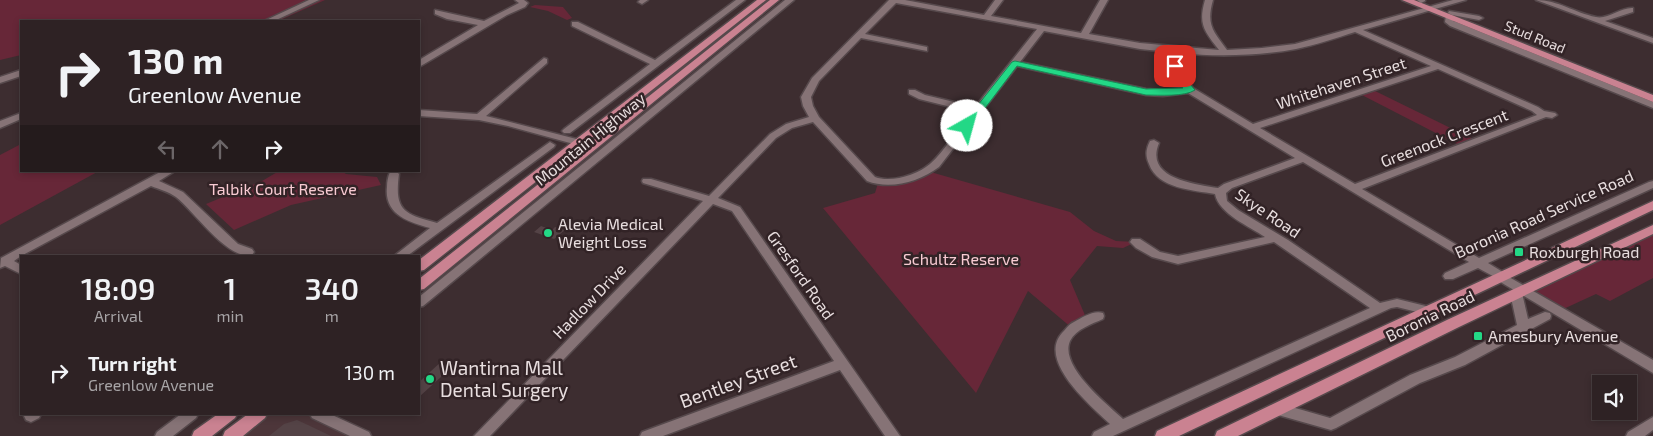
<!DOCTYPE html>
<html lang="en">
<head>
<meta charset="utf-8">
<style>
	body { margin:0; font-family:"Exo 2",sans-serif; background:#362a2c; color:#f1f3f6; height:100vh; display:flex; flex-direction:column; font-size:19px; white-space:nowrap }
	* { box-sizing:border-box; margin:0 }
	p { font-size:16px; color:#a7a4a6 }
	.icon { flex:none; width:28px; height:28px; fill:none; stroke:currentColor; stroke-width:2; stroke-linecap:round; stroke-linejoin:round }
	.map { position:relative; flex:1; overflow:hidden }
	.panel { position:absolute; left:20px; top:255px; width:400px; height:160px; display:flex; flex-direction:column; background:#2e2224; border-radius:0px; box-shadow:0 2px 8px #0003,0 0 0 1px #493f41 }
	.panel>* { flex:none }
	.top-card { position:absolute; left:20px; top:20px; width:400px; height:152px; border-radius:0px; box-shadow:0 2px 8px #0003,0 0 0 1px #493f41; background:#2e2224; color:#f1f3f6; overflow:hidden }
	.fabs { position:absolute; left:1592px; top:375px; display:grid; gap:10px }
	.fabs a { display:grid; place-items:center; width:45px; height:45px; border-radius:0px; background:#2e2224; box-shadow:0 2px 8px #0003,0 0 0 1px #493f41; font-size:25px }
	.pin { position:absolute; display:grid; place-items:center; width:42px; height:42px; color:#fff; margin:-21px; border-radius:10px; box-shadow:0 2px 8px #0006 }
	.me { position:absolute; width:55px; margin:-28px; rotate:38deg; stroke-linejoin:round; filter:drop-shadow(0 0 4px #0008) }
	.turn { display:flex; align-items:center; gap:18px; height:105px; padding:0 25px; font-size:22px }
	.turn .icon { width:65px; height:65px; stroke-width:2.5 }
	.turn b { display:block; font-size:35px; line-height:42px }
	.lanes { display:flex; align-items:center; height:48px; padding:0 25px; background:#0003; justify-content:center; gap:25px; direction:ltr }
	.lanes .off { opacity:.35 }
	.eta { display:flex; justify-content:space-evenly; align-items:center; height:85px; text-align:center }
	.eta b { font-size:30px; font-weight:600; line-height:35px }
	ul { padding:0; list-style:none }
	li { display:flex; align-items:center; gap:15px; height:65px; padding:0 25px }
	li div { flex:1 }
	li b { display:block; font-size:19px }
	li em { font-style:normal }
	.map>svg:first-child { display:block }
	.built { fill:#4d363a }
	.green { fill:#672738 }
	.building { fill:#544346 }
	.lines { fill:none; stroke-linecap:round; stroke-linejoin:round }
	.minor-casing { stroke:#56494c; stroke-width:3 }
	.tertiary-casing { stroke:#56494c; stroke-width:3 }
	.primary-casing { stroke:#56494c; stroke-width:3 }
	.minor { fill:#867376; fill-rule:evenodd }
	.tertiary { fill:#867376; fill-rule:evenodd }
	.primary { fill:#ca8291; fill-rule:evenodd }
	.route { fill:#23d886; stroke:#178c57 }
	.poi-dot { fill:#23d886; stroke:#322326; stroke-width:2 }
	.labels { text-anchor:middle; stroke-width:5; stroke-linejoin:round; paint-order:stroke }
	.far-street-label { font-size:14px; fill:#e8dedf; stroke:#322326 }
	.street-label { font-size:16px; fill:#e8dedf; stroke:#322326 }
	.park-label { font-size:16px; fill:#f8cad2; stroke:#322326 }
	.poi-label { font-size:16px; fill:#e8dedf; stroke:#322326; text-anchor:start }
	.near-poi-label { font-size:19px; fill:#e8dedf; stroke:#322326; text-anchor:start }
	.near-street-label { font-size:19px; fill:#e8dedf; stroke:#322326 }
</style>
</head>
<body>
<div class="map">
<svg width="1653" height="436" viewBox="0 0 1653 436">
	<rect width="100%" height="100%" fill="#3d2d30"/>
	<path class="built" d="M259,414H317L364,436H231Z"/>
	<path class="green" d="M0,0H325L278,21H21V55L0,60Z
		M535,5L563,7L572,18L567,20L548,11L530,7Z
		M1371,89L1477,141L1463,147L1358,93Z
		M21,144V171H99L0,225V155Z
		M279,171H342L346,174L377,177L381,185L291,205L234,230L206,204L262,181Z
		M927,171L1070,212L1094,231L1116,241L1136,242L1123,248L1097,246L1070,280L1087,320L1072,328L1028,291L976,393L823,208L875,193L878,183H884Z
		M1653,229V278L1610,301L1596,294L1559,311L1523,290Z"/>
	<path class="building" d="M541,226L552,230L555,227L565,230L554,239L534,232Z
		M442,361L441,377L419,397V382Z
		M297,420L308,425L331,436H269L284,424Z"/>
	<g class="lines">
		<g class="minor-casing">
			<path id="minor" d="M309,0H319L274,21H264Z
				M515,0H524L528,3L525,7L507,15L419,67V60L478,25L447,19L435,14V10L484,21L519,3Z
				M640,0H648L642,4L638,2Z
				M736,0H745L570,133H564L562,131L564,129L650,64L572,26V22H578L655,60Z
				M785,0H794L423,306L419,307V297Z
				M889,0H905L984,15L995,0H1003L991,16L1081,33L1100,0H1108L1089,34L1140,43L1219,50C1204,31 1198,24 1205,0H1213C1206,25 1213,31 1227,50L1262,48L1295,44L1453,0H1466L1363,30L1538,107L1544,111L1555,113L1557,115L1552,118L1546,117L1362,189L1479,258L1649,182L1653,181V188L1488,263L1506,274L1508,277L1502,281L1478,268L1453,279H1445L1443,276L1445,273L1469,262L1303,162L1232,188L1226,193L1227,201L1238,210L1288,240L1380,303L1397,299L1434,308L1435,311L1434,314L1429,315L1397,307L1391,308L1113,436H1092L1094,432L1110,424C1091,406 1037,361 1062,333C1066,329 1069,324 1074,322C1082,318 1093,310 1103,313L1104,316L1103,319C1092,324 1076,329 1070,341C1059,366 1107,404 1123,419L1370,308L1274,242L1178,264L1152,257L1136,248L1130,242L1132,239H1140L1160,252L1178,256L1265,237C1249,226 1219,214 1215,194C1193,190 1158,189 1149,164C1145,155 1146,149 1150,141L1154,140L1159,143C1144,179 1196,184 1218,188L1224,184L1295,158L1188,93L1163,96L1146,95L1017,66L939,167C919,182 890,190 867,181L813,122L792,128L776,138L718,198L740,207L900,436H885L840,370L663,436H640L642,432L834,361L732,211L713,204L490,436H474L703,201L643,183L642,181L643,179H651L709,196L770,134L786,124L809,117L803,106L801,97L812,78ZM896,3L1037,29L975,107L925,95L915,90H909V94L919,99L971,112C959,127 944,152 930,164C917,175 891,183 875,177L819,117L813,106L811,97L819,81L861,38L927,51V47L865,34ZM1044,31L1140,49L1169,52L1174,75L1184,88L1163,90L1146,89L1020,62ZM1355,32L1431,66L1253,124L1193,88L1182,75L1178,53C1217,57 1258,56 1296,49C1316,45 1336,38 1355,32ZM1438,69L1532,111L1537,115L1355,184L1260,128Z
				M1417,0H1425V1L1421,3Z
				M1536,0C1558,0 1575,13 1596,17C1607,20 1621,7 1633,8V12L1605,21L1653,38V43Z
				M1449,11L1479,16L1483,18L1479,20L1452,15L1448,13Z
				M1446,15H1452L1453,21L1456,22L1653,102V108L1450,26L1445,22Z
				M544,58L547,59V63L486,116L596,144L597,146L596,148L592,149L508,126L479,120L419,116V110L477,114Z
				M21,70V76L0,83V77Z
				M21,113V119L0,128V121Z
				M550,142L555,145L554,147L407,256H394L430,228C408,222 384,214 387,187C387,182 388,176 390,172L396,171L399,174C394,211 404,214 437,223Z
				M162,171H175L159,181L183,192L238,244L252,249L254,252L252,255C228,261 194,211 176,197C169,192 159,189 151,186L21,256L14,261L21,265V274L5,266L0,268L1,258Z
				M1516,289L1520,290L1522,293L1528,319L1545,312L1550,313L1551,316L1550,319L1465,365L1420,383L1336,428L1331,430L1278,415L1273,413L1271,409L1273,405L1278,403L1330,418L1410,375L1455,357L1517,325L1510,293L1512,290Z
				M25,414H41L39,418L31,422L26,420L24,416Z
				M181,414H198L196,418L173,436H155L157,432Z
				M310,414H330L369,432L371,436H350L312,418Z
				M1653,417V430L1645,436H1626L1628,432Z"/>
		</g>
		<g class="tertiary-casing">
			<path id="tertiary" d="M1502,273L1653,360V373L1497,280L1495,277L1497,274Z"/>
		</g>
		<g class="primary-casing">
			<path id="primary" d="M757,0H766L424,270L419,271V260Z
				M770,0H779L424,289L419,290V279Z
				M1402,0H1414L1653,95V102Z
				M1653,201V210L1179,436H1155L1157,431Z
				M1653,225V234L1459,327L1238,436H1215L1217,431L1449,319Z
				M218,414H237L235,418L212,436H192L194,431Z
				M248,414H267L265,418L243,436H223L225,431Z"/>
		</g>
		<use href="#minor" class="minor"/>
		<use href="#tertiary" class="tertiary"/>
		<use href="#primary" class="primary"/>
	</g>
	<path class="route" d="M1015,61L1146,89L1183,88L1175,78L1171,66L1175,64L1178,65L1184,77L1195,90C1185,97 1158,95 1146,95L1017,66L970,128H963V124L1012,62Z"/>
	<g class="poi-dot">
		<circle cx="548" cy="233" r="5"/>
		<rect x="1514" y="247" width="10" height="10" rx="2.5"/>
		<rect x="1473" y="331" width="10" height="10" rx="2.5"/>
		<circle cx="430" cy="379" r="5"/>
	</g>
	<g class="labels">
		<g class="far-street-label">
			<text transform="translate(1535 37) rotate(22)" y="5">Stud Road</text>
		</g>
		<g class="street-label">
			<text transform="translate(1341 83) rotate(-18)" y="6">Whitehaven Street</text>
			<text transform="translate(1444 138) rotate(-21)" y="6">Greenock Crescent</text>
			<text transform="translate(590 139) rotate(-39)" y="6">Mountain Highway</text>
			<text transform="translate(1268 213) rotate(34)" y="6">Skye Road</text>
			<text transform="translate(1544 214) rotate(-24)" y="6">Boronia Road Service Road</text>
			<text transform="translate(801 275) rotate(55)" y="6">Gresford Road</text>
			<text transform="translate(589 301) rotate(-46)" y="6">Hadlow Drive</text>
			<text transform="translate(1430 316) rotate(-26)" y="6">Boronia Road</text>
		</g>
		<g class="park-label">
			<text x="283" y="195">Talbik Court Reserve</text>
			<text x="961" y="265">Schultz Reserve</text>
		</g>
		<g class="poi-label">
			<text x="558" y="230">Alevia Medical<tspan x="558" dy="18">Weight Loss</tspan></text>
			<text x="1529" y="258">Roxburgh Road</text>
			<text x="1488" y="342">Amesbury Avenue</text>
		</g>
		<g class="near-poi-label">
			<text x="440" y="375">Wantirna Mall<tspan x="440" dy="22">Dental Surgery</tspan></text>
		</g>
		<g class="near-street-label">
			<text transform="translate(738 381) rotate(-20)" y="7">Bentley Street</text>
		</g>
	</g>
</svg>
<div class="fabs">
<a><svg class="icon" aria-label="sound" viewBox="0 0 24 24"><path d="M4 9h4l5-4v14l-5-4H4zM17 9q2 3 0 6"/></svg></a>
</div>
<div class="pin" style="left:1175px;top:66px;background:#d93025"><svg class="icon" aria-label="arrive" viewBox="0 0 24 24"><path d="M6 21V4h12l-3 4 3 4H6"/></svg></div>
<svg class="me" style="left:967px;top:126px" viewBox="-20 -20 40 40"><circle r="19" fill="#fff"/><path d="M0-13L10 11 0 6-10 11z" fill="#23d886"/></svg>
<div class="top-card">
<div class="turn"><svg class="icon" aria-label="right" viewBox="0 0 24 24"><path d="M7 20v-9h11M14 6l5 5-5 5"/></svg><div><b>130 m</b>Greenlow Avenue</div></div>
<div class="lanes"><svg class="icon off" aria-label="left" viewBox="0 0 24 24"><path d="M17 20v-9H6M10 6l-5 5 5 5"/></svg><svg class="icon off" aria-label="ahead" viewBox="0 0 24 24"><path d="M12 20V5M6 11l6-6 6 6"/></svg><svg class="icon" aria-label="right" viewBox="0 0 24 24"><path d="M7 20v-9h11M14 6l5 5-5 5"/></svg></div>
</div>
<section class="panel">
<div class="eta">
<div><b>18:09</b><p>Arrival</p></div>
<div><b>1</b><p>min</p></div>
<div><b>340</b><p>m</p></div>
</div>
<ul>
<li><svg class="icon" aria-label="right" viewBox="0 0 24 24"><path d="M7 20v-9h11M14 6l5 5-5 5"/></svg><div><b>Turn right</b><p>Greenlow Avenue</p></div><em>130 m</em></li>
</ul>
</section>
</div>
</body>
</html>
